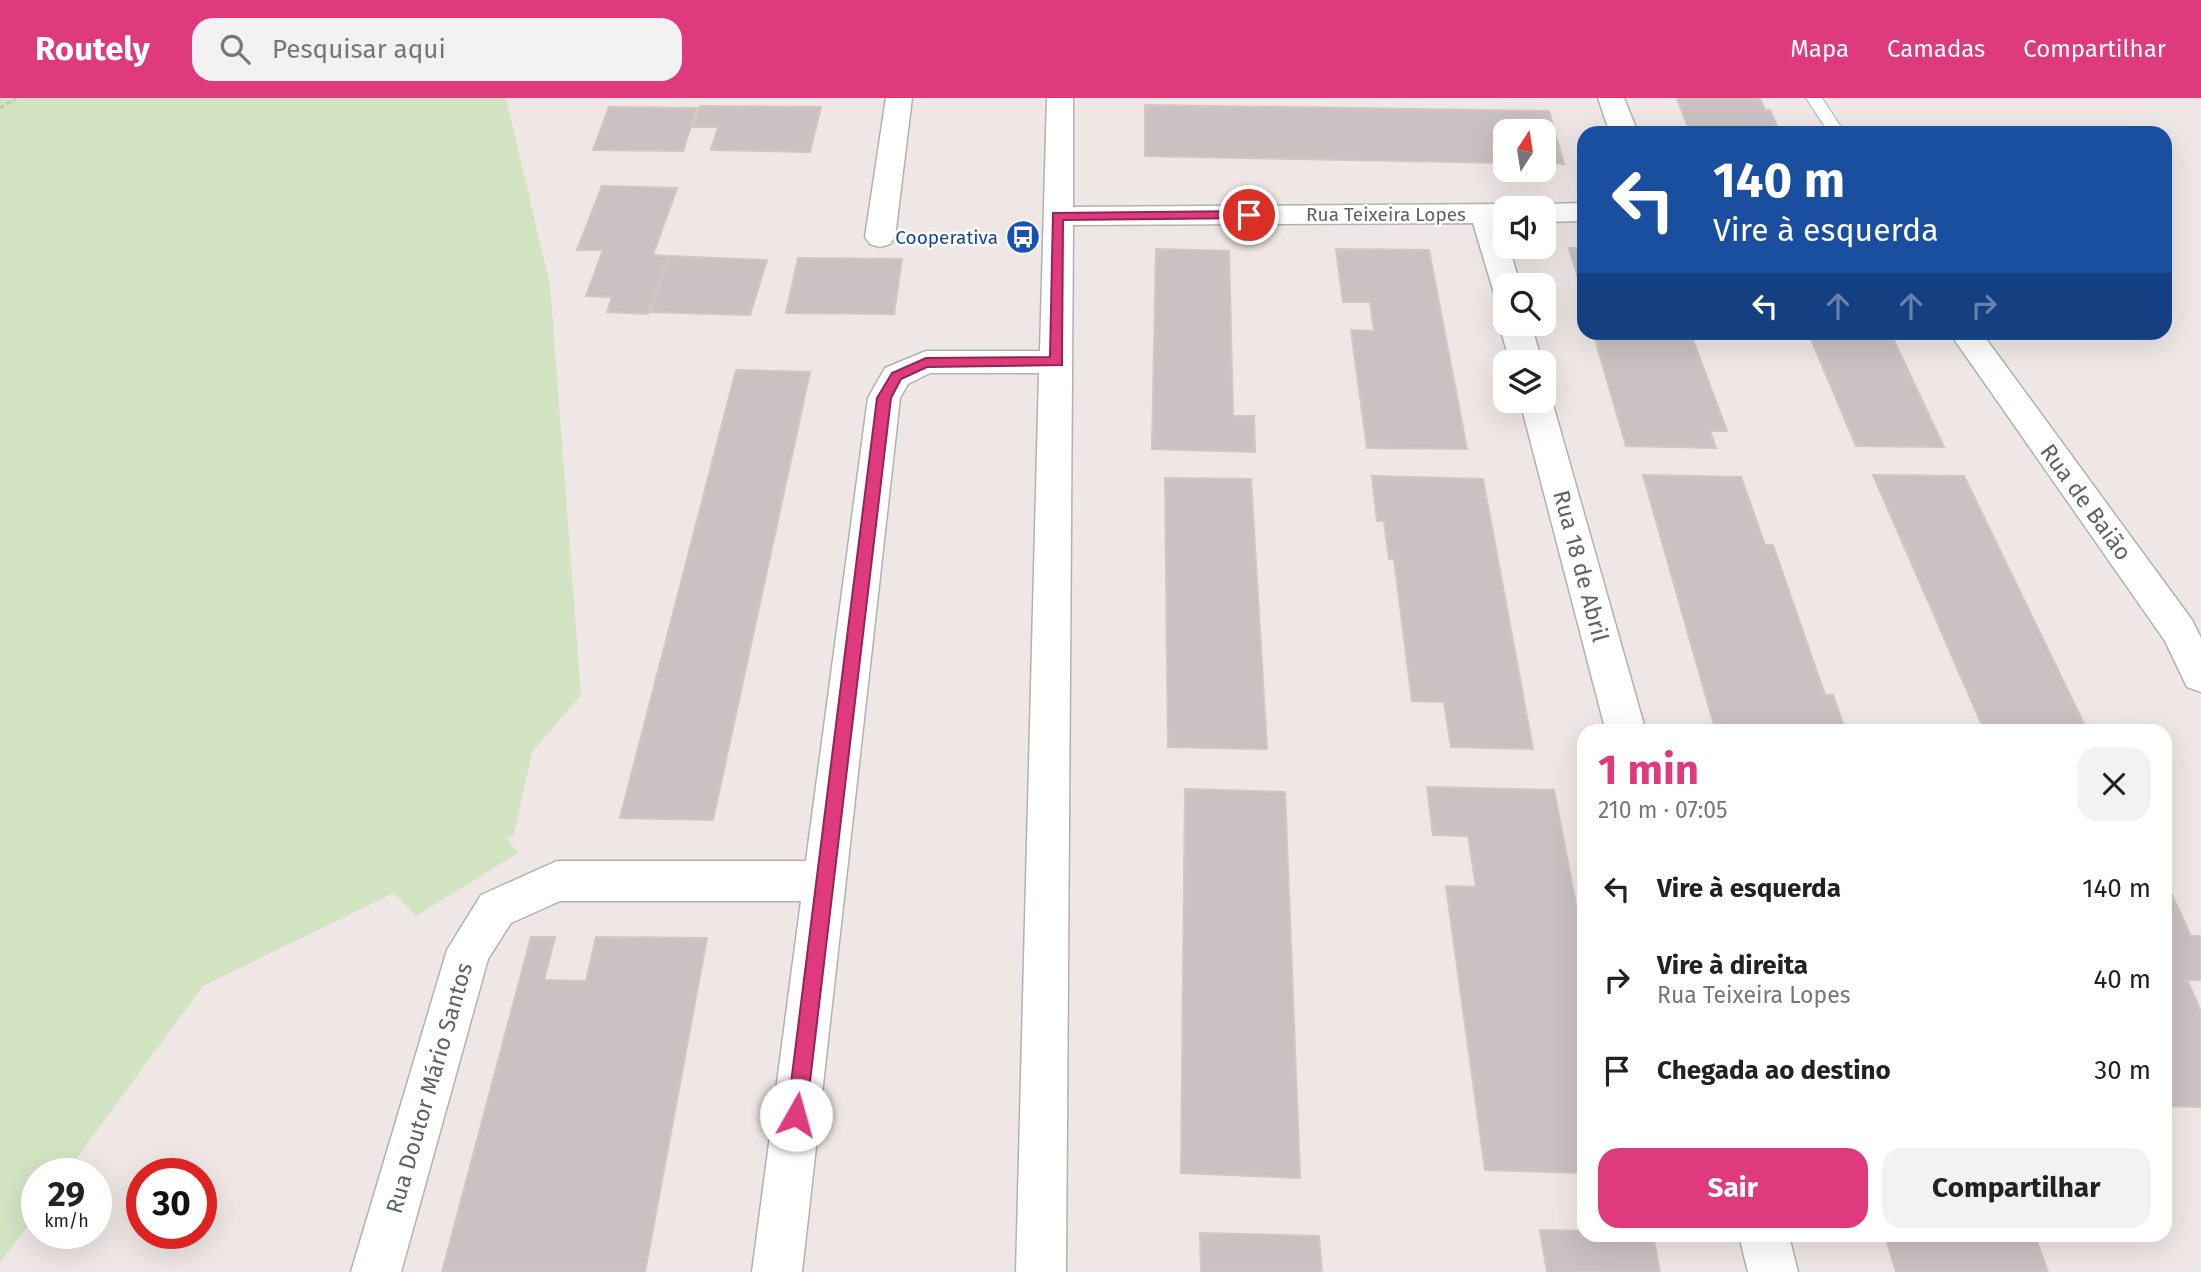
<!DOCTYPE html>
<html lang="pt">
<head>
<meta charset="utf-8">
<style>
	body { margin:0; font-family:"Fira Sans",sans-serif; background:#f2f2f2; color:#222; height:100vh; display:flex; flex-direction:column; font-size:26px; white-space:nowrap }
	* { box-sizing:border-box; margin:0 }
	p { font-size:23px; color:#767676 }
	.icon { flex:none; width:38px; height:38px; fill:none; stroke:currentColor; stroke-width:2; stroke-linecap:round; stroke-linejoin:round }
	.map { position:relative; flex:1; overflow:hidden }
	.panel { position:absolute; left:1577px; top:626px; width:595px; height:518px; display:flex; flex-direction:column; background:#fff; border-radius:21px; box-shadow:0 7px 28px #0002 }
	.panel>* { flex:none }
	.guide { position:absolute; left:1577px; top:28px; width:595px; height:214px; border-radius:21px; box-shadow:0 7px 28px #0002; background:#1a4fa0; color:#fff; overflow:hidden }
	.needle { width:46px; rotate:12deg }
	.tools { position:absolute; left:1493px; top:21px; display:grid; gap:14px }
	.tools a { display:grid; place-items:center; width:63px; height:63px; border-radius:14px; background:#fff; box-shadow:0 7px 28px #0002; font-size:35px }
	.speed { position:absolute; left:21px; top:1060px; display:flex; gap:14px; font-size:35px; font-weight:700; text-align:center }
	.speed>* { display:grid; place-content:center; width:91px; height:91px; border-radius:50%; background:#fff; box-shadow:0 7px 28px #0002; line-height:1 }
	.speed small { font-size:18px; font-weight:400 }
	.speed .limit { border:10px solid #d22; background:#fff; color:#111 }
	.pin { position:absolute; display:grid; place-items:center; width:60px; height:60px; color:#fff; margin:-30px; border:4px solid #fff; border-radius:50%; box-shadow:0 2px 7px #0007 }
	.me { position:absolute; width:77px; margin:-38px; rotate:7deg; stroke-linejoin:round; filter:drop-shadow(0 0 5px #0008) }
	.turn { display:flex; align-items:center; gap:24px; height:147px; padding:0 21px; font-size:32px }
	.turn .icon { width:91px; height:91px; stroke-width:2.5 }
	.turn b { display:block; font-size:49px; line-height:60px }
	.lanes { display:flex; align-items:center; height:66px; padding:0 21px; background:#0003; justify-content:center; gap:35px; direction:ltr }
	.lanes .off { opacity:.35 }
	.round { display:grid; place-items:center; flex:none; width:74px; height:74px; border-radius:21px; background:#f2f2f2 }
	.summary { display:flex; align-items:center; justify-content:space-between; height:119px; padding:0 21px }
	h1 { font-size:42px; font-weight:700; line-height:52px; color:#df3a7d }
	.button { display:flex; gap:14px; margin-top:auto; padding:14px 21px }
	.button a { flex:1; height:80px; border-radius:21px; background:#df3a7d; color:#fff; font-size:28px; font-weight:700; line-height:80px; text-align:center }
	.button a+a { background:#f2f2f2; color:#222 }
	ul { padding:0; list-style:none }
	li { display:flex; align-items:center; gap:21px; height:91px; padding:0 21px }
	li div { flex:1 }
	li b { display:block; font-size:26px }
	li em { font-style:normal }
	header { display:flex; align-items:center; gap:42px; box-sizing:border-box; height:98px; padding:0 35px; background:#df3a7d; color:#fff }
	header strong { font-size:33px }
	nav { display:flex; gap:38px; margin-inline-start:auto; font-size:24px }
	.search { width:490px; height:63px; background:#f2f2f2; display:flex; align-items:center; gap:18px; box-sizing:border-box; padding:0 24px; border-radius:21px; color:#767676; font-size:26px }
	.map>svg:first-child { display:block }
	.green { fill:#d3e4c3 }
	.building { fill:#cac2c2; stroke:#d2c6c3; stroke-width:2 }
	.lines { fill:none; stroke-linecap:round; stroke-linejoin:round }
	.service-casing { stroke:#adb3b4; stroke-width:2 }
	.minor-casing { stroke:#adb3b4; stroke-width:3 }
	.path { stroke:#b1d5a6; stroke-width:3.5; stroke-dasharray:5 2.5; stroke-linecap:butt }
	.service { fill:#fff; fill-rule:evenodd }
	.minor { fill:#fff; fill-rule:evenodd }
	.route { fill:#df3a7d; stroke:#912651; stroke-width:2 }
	.labels { text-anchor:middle; stroke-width:5; stroke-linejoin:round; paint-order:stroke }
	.far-street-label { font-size:19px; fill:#5c6464; stroke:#fff }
	.far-transit-label { font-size:19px; fill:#164399; stroke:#fff; text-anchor:end }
	.street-label { font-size:23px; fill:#5c6464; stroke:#fff }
</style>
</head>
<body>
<header>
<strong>Routely</strong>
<div class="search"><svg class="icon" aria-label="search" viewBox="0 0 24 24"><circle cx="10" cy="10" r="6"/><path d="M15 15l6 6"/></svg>Pesquisar aqui</div>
<nav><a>Mapa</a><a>Camadas</a><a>Compartilhar</a></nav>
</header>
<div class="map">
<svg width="2201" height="1174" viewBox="0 0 2201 1174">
	<rect width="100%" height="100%" fill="#eee7e5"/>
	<path class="green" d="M0,0H506L550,187L581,597L532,654L514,737L507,741L518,755L416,818L394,795L203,888L65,1076H37V1115L0,1165Z"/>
	<path class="building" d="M1677,0H1760L1765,12H1770L1780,35H1690Z
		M1145,7L1549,13L1564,66L1544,65V33H1505V65L1145,58Z
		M700,8L821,9L810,54L711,52L718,29H693Z
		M609,9L697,10L683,53L593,52Z
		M602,88L677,90L653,157L668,158L648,216L607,214L612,199L586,198L603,152H577Z
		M1569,150H1584V201Z
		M1156,151L1229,153L1233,318H1254L1255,354L1152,351Z
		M1336,151L1429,152L1467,351L1367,350L1351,232L1374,233L1370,204H1343Z
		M670,158L767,162L750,217L650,214Z
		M798,160L902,161L894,216L786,215Z
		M1593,234H1690L1727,333H1710L1716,350L1626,348Z
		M1808,234H1890L1944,349L1856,348Z
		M736,272L810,274L713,722L620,720Z
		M1643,377L1741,379L1765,447H1773L1825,597H1833L1846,634H1716Z
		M1873,377L1964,378L2088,634H1985Z
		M1372,378L1483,381L1533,651L1451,649L1444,604L1412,603L1394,461H1389L1384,423H1377Z
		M1165,380L1251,381L1267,651L1168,649Z
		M1427,689L1554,692L1584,848V1075L1485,1072L1446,788L1476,789L1468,738L1433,737Z
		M1185,691L1285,694L1300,1080L1181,1075Z
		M2165,782L2191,838H2201V882H2187L2201,913V1009L2165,1008Z
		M531,839H555L544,882L586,883L596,839L707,840L645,1174H442Z
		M1540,1132L1584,1133V1138H1653L1660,1174H1547Z
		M1200,1135L1319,1138L1322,1174H1201Z
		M1885,1138H2035L2048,1174H1896Z"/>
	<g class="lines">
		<g class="service-casing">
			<path id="service" d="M1806,0H1822L1845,35H1829Z"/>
		</g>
		<g class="minor-casing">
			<path id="minor" d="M886,0H912L895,139L890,146L880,149L870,146L865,139Z
				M1047,0H1073V109L1505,106L1517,110H1505V124H1502L1505,149H1509L1520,187H1505V198L1494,195L1473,125L1073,127L1066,1174H1016L1039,275H930L908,286L900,300L802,1174H752L801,803H560L511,825L488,861L401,1174H351L447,852L481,797L557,763H806L868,300L885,270L926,253H1040Z
				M1598,0H1624L1638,35H1610Z
				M1584,105V123L1544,124V110H1532L1544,106Z
				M1504,218L1505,226H1531L1542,264H1510L1499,226Z
				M1949,234H1981L2192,522L2201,540V594L2187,589L2165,543Z
				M1544,293L1552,303L1646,634H1606L1520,303H1544Z
				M1739,1138H1789L1798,1174H1748Z"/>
		</g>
		<path class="path" d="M0,10L16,0"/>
		<use href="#service" class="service"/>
		<use href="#minor" class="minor"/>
	</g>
	<path class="route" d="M1249,113L1254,114V120L1063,122L1062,267L927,269L901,281L891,300L806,1017L803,1024L796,1027L789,1024L787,1017L877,300L892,275L926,260L1050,259L1053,115Z"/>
	<defs>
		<g id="bus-disc" transform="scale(1.75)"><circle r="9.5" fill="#1a4fb4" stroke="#fff"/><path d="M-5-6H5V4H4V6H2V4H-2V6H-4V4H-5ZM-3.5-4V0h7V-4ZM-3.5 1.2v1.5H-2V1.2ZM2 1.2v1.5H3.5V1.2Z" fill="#fff"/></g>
	</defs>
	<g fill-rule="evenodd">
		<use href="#bus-disc" x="1023" y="139"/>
	</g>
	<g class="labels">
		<g class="far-street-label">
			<text x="1386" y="123">Rua Teixeira Lopes</text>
		</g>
		<g class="far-transit-label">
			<text x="998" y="146">Cooperativa</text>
		</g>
		<g class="street-label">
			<text transform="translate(2086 404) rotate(54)" y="8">Rua de Baião</text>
			<text transform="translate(1581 468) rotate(75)" y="8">Rua 18 de Abril</text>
			<text transform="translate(429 990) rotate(-74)" y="8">Rua Doutor Mário Santos</text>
		</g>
	</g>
</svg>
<div class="tools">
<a><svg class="needle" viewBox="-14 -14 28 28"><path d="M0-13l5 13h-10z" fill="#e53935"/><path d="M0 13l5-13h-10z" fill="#767676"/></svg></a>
<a><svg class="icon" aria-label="sound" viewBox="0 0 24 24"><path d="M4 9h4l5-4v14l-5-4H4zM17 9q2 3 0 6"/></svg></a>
<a><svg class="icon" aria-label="search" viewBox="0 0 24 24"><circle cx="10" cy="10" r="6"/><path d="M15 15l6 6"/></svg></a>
<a><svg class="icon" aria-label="layers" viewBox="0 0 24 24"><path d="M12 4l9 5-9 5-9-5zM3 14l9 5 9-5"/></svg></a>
</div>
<div class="speed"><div>29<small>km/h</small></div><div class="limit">30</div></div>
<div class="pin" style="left:1249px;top:117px;background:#d93025"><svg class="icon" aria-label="arrive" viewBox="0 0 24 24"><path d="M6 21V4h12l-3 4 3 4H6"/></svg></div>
<svg class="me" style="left:796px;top:1017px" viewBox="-20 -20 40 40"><circle r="19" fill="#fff"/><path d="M0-13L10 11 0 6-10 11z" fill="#df3a7d"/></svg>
<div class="guide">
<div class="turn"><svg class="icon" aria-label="left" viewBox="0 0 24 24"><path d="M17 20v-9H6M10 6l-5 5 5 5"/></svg><div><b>140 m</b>Vire à esquerda</div></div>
<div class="lanes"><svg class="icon" aria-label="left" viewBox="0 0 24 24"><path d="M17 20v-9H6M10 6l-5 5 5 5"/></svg><svg class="icon off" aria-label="ahead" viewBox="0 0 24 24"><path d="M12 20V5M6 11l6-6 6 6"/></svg><svg class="icon off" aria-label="ahead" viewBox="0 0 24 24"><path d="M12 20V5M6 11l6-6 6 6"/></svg><svg class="icon off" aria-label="right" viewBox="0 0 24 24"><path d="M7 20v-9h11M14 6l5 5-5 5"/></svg></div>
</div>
<section class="panel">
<div class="summary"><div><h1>1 min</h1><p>210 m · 07:05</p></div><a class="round"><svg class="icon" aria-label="close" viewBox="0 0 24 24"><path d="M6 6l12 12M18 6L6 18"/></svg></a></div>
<ul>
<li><svg class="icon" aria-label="left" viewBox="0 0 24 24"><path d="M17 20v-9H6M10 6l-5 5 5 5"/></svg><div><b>Vire à esquerda</b></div><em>140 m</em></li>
<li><svg class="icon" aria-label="right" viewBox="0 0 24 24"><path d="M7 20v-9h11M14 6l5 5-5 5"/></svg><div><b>Vire à direita</b><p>Rua Teixeira Lopes</p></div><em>40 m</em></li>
<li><svg class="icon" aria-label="arrive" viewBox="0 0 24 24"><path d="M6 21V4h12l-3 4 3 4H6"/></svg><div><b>Chegada ao destino</b></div><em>30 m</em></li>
</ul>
<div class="button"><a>Sair</a><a>Compartilhar</a></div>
</section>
</div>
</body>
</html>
